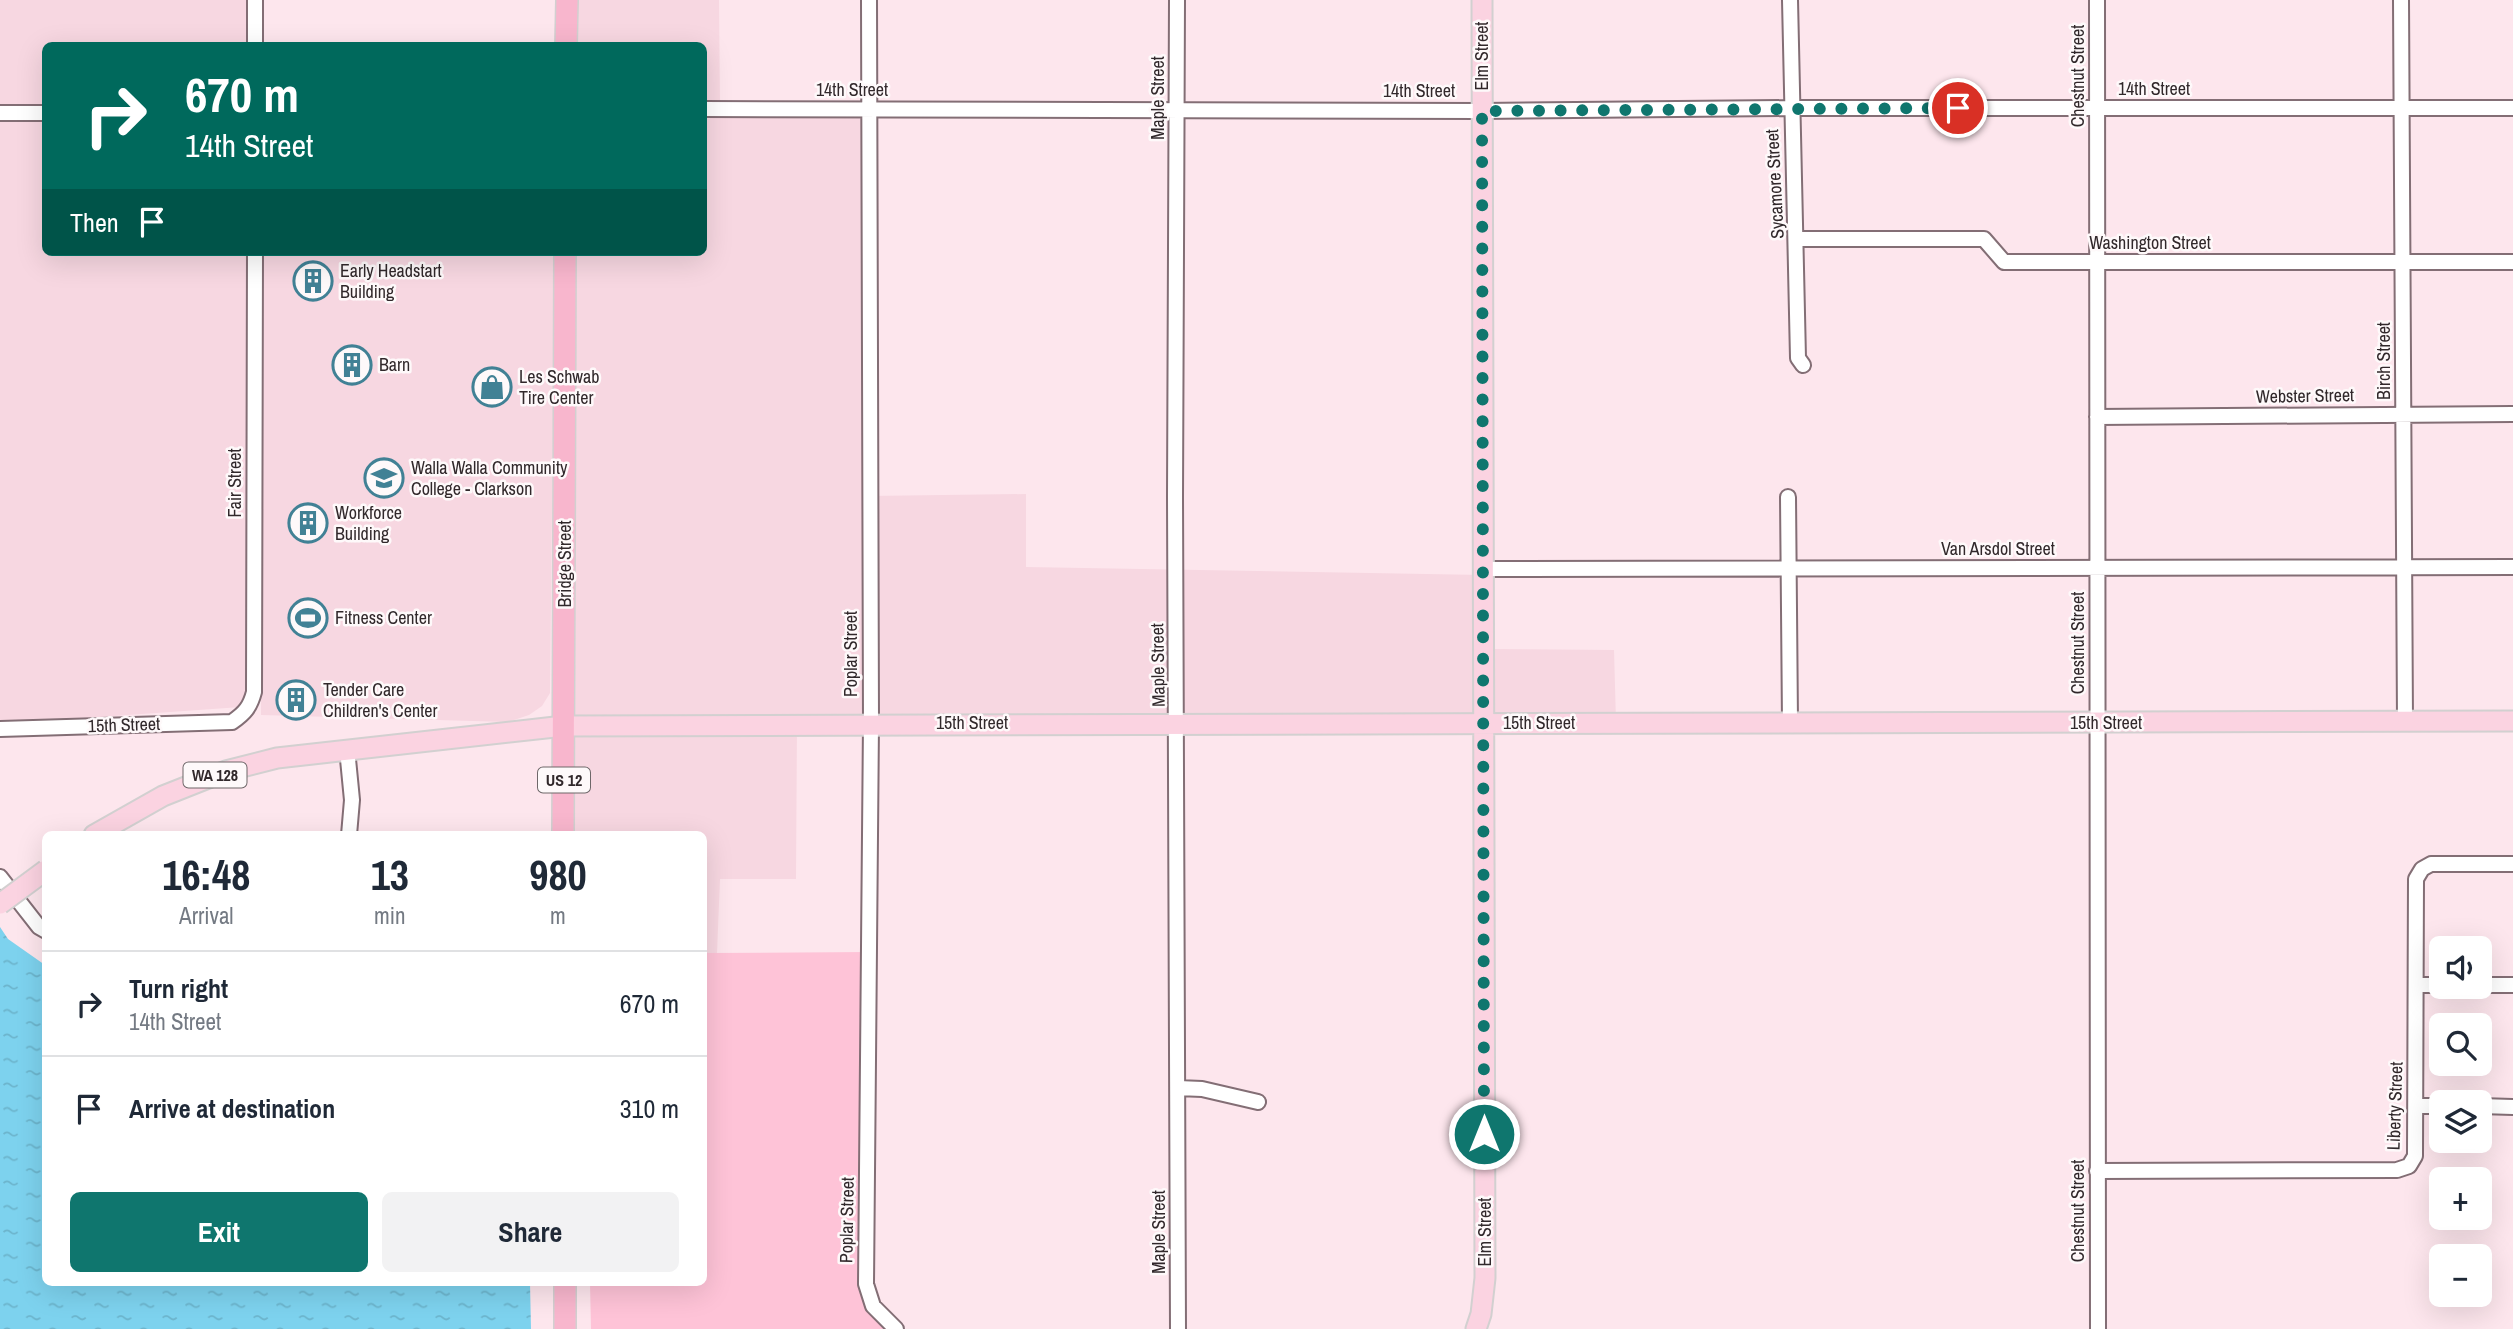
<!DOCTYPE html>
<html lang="en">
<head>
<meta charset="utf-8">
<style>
	body { margin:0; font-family:"Archivo Narrow",sans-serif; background:#f2f2f3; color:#1f2937; height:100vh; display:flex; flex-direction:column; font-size:26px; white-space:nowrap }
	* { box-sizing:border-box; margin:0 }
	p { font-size:23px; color:#747a83 }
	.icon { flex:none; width:38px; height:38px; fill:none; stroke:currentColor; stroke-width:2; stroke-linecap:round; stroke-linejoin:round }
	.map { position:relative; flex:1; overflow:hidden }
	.details { position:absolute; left:42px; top:831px; width:665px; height:455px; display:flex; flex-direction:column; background:#fff; border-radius:10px; box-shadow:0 7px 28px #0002 }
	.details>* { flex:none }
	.guide { position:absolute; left:42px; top:42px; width:665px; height:214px; border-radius:10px; box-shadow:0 7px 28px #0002; background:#00695c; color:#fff; overflow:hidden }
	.fabs { position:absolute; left:2429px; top:936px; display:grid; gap:14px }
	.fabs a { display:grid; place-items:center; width:63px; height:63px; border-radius:10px; background:#fff; box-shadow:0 7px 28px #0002; font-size:35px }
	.pin { position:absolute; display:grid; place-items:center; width:60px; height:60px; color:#fff; margin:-30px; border:4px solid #fff; border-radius:50%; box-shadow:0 2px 7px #0007 }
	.me { position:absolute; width:77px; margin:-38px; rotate:0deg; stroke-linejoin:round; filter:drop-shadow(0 0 5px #0008) }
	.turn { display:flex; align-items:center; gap:24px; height:147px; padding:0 28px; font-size:32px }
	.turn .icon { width:91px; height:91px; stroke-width:2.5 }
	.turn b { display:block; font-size:49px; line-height:60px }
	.then { display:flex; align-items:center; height:66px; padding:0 28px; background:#0003; gap:14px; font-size:26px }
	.eta { display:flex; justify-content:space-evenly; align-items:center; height:119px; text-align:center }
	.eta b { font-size:42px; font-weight:800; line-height:49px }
	.primary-button { display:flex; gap:14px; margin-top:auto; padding:14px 28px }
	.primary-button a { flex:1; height:80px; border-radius:10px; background:#0f766e; color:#fff; font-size:28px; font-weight:800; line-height:80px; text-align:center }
	.primary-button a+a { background:#f2f2f3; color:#1f2937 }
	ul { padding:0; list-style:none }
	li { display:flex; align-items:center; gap:21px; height:105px; padding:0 28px; border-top:2px solid #e0e1e3 }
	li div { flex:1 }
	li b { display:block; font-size:26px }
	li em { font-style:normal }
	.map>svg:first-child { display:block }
	.built { fill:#f7d7e1 }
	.grass { fill:#fec3d7 }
	.water { fill:url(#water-ripples) }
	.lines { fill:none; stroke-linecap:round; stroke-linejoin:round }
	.minor-casing { stroke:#836e75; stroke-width:18 }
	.major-casing { stroke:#d2d0d0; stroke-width:23 }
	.highway-casing { stroke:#d2d0d0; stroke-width:24 }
	.minor { stroke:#fff; stroke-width:14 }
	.major { stroke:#fbd3e1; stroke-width:19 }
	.highway { stroke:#f8b6cd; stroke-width:21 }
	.major-bridge-casing { stroke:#d2d0d0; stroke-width:23; stroke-linecap:butt }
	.major-bridge { stroke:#fbd3e1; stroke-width:19 }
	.route { stroke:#0f766e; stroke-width:12; stroke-dasharray:0 21.6 }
	.labels { text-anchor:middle; stroke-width:5; stroke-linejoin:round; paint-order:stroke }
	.shield { fill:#fef9fa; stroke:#6e6769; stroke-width:2 }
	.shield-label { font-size:16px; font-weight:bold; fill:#31282b }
	.street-label { font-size:18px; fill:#31282b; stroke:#fef9fa }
	.poi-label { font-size:18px; fill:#31282b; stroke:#fef9fa; text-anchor:start }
</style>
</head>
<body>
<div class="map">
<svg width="2513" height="1329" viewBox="0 0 2513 1329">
	<defs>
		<pattern id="water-ripples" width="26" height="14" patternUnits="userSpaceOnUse" patternTransform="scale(1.75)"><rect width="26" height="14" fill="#7dd2ee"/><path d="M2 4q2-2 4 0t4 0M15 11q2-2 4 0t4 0" fill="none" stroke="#6cb4cc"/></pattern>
	</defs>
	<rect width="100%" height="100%" fill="#fde6ed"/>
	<path class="built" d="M0,0H255V45L46,46V252H253L252,415H263L264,252H704V46L566,45L567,0H719L720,109L869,110V496L1026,494V567L1483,575V649L1614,650L1616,722L797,724L796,879H720L717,953H704V835H575L576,416L553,417L550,693L542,706L529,715L508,722L261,715L262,537H250L248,701L241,707L0,724Z"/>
	<path class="grass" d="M869,952L866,1284L896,1329H591L590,1283H704V953Z"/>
	<path class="water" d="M0,927L8,939L45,965L46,1283H530L531,1329H0Z"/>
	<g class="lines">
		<g class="minor-casing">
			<path id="minor" d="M255,0V46
				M869,0L871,723L866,1284L873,1306L896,1329
				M1177,0L1175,497L1178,1329
				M1790,0L1798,358L1803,365
				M2097,0L2098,1329
				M2401,0L2405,722
				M704,109L1482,111L1791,108H2513
				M0,113H46
				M1797,239H1984L2004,262H2513
				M2097,417L2513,414
				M1788,497L1790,721
				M1483,569L2513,567
				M0,729L232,722C245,713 250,707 254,692L255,252
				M347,749L352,800L349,835
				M0,877L39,927L46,931
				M2416,985H2441
				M2480,985H2513
				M1178,1088L1202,1089L1258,1102
				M2416,1106H2441
				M2480,1106L2513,1107
				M2097,1171L2397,1170L2409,1166L2415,1156L2416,879L2422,869L2431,864H2513"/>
		</g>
		<g class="major-casing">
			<path id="major" d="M94,835L163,796L226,771L277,758L564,726L2513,721
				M1476,1329L1481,1314L1485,1278L1482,0"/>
		</g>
		<g class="highway-casing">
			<path id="highway" d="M566,46L567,0
				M563,835L565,252
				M565,1283V1329"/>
		</g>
		<use href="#minor" class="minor"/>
		<use href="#major" class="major"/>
		<use href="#highway" class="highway"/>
		<g class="major-bridge-casing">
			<path id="major-bridge" d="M0,904L46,870"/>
		</g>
		<use href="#major-bridge" class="major-bridge"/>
	</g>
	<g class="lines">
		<path class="route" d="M1484,1134L1482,111L1958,108"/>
	</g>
	<defs>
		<g id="building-ring" transform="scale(2.0125)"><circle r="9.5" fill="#fef9fa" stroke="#418195" stroke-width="1.5"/><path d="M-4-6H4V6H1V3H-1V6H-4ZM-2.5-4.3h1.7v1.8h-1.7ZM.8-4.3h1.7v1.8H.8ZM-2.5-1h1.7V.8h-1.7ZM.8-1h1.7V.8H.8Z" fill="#418195"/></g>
		<g id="shop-ring" transform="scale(2.0125)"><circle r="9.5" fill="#fef9fa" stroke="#418195" stroke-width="1.5"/><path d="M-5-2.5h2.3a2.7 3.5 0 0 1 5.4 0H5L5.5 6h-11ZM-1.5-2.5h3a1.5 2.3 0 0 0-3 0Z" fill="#418195"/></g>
		<g id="university-ring" transform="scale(2.0125)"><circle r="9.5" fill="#fef9fa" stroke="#418195" stroke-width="1.5"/><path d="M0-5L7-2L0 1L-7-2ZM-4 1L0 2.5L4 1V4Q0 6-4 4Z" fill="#418195"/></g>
		<g id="stadium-ring" transform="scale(2.0125)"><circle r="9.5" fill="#fef9fa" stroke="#418195" stroke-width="1.5"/><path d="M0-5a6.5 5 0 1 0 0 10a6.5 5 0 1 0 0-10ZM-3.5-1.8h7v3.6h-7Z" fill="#418195"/></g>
	</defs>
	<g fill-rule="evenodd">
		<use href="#building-ring" x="313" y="281"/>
		<use href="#building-ring" x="352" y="365"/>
		<use href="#shop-ring" x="492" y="387"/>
		<use href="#university-ring" x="384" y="478"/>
		<use href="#building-ring" x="308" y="523"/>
		<use href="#stadium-ring" x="308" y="618"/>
		<use href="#building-ring" x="296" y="700"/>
	</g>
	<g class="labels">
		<g class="shield">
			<rect x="183.5" y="762.5" width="63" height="25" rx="5"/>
			<rect x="538" y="767.5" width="52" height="25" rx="5"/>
		</g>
		<g class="shield-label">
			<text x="215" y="781">WA 128</text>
			<text x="564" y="786">US 12</text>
		</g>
		<g class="street-label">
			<text transform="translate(1482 56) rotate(-90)" y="6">Elm Street</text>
			<text transform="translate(2078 76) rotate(-90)" y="6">Chestnut Street</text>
			<text x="2154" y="95">14th Street</text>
			<text x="852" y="96">14th Street</text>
			<text x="1419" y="97">14th Street</text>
			<text transform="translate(1158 98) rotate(-90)" y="6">Maple Street</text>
			<text transform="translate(1775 184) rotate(-93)" y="6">Sycamore Street</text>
			<text x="2150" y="249">Washington Street</text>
			<text transform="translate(2384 361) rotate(-90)" y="6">Birch Street</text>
			<text transform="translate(2305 396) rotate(-1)" y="6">Webster Street</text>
			<text transform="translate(235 483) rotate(-90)" y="6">Fair Street</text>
			<text x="1998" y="555">Van Arsdol Street</text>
			<text transform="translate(565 564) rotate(-90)" y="6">Bridge Street</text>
			<text transform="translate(2078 643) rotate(-90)" y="6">Chestnut Street</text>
			<text transform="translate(851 654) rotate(-90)" y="6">Poplar Street</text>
			<text transform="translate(1158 665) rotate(-91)" y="6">Maple Street</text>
			<text x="972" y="729">15th Street</text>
			<text x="1539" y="729">15th Street</text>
			<text x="2106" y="729">15th Street</text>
			<text transform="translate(124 725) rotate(-2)" y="6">15th Street</text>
			<text transform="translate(2395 1106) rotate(-88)" y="6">Liberty Street</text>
			<text transform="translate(2078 1211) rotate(-90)" y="6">Chestnut Street</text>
			<text transform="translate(847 1220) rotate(-89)" y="6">Poplar Street</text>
			<text transform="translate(1159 1232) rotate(-90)" y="6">Maple Street</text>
			<text transform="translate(1485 1232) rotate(-90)" y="6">Elm Street</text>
		</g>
		<g class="poi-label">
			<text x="340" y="277">Early Headstart<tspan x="340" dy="21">Building</tspan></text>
			<text x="379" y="371">Barn</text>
			<text x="519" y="383">Les Schwab<tspan x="519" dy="21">Tire Center</tspan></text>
			<text x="411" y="474">Walla Walla Community<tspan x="411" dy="21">College - Clarkson</tspan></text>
			<text x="335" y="519">Workforce<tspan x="335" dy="21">Building</tspan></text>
			<text x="335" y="624">Fitness Center</text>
			<text x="323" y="696">Tender Care<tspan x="323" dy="21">Children's Center</tspan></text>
		</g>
	</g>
</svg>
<div class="fabs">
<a><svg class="icon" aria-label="sound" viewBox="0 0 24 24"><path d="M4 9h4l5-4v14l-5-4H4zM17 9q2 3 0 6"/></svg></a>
<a><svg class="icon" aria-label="search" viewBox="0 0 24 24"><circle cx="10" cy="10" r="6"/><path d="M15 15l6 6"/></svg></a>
<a><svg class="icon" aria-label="layers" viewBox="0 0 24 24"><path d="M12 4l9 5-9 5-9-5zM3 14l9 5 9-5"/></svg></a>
<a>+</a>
<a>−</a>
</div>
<div class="pin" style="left:1958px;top:108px;background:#d93025"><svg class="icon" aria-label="arrive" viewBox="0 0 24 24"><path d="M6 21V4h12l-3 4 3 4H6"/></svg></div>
<svg class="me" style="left:1484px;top:1134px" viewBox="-20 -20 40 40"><circle r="17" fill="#0f766e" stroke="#fff" stroke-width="3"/><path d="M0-11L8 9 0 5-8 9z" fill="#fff"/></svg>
<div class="guide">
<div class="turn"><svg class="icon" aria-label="right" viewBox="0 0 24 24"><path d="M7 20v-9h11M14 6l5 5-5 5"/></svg><div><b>670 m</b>14th Street</div></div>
<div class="then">Then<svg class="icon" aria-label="arrive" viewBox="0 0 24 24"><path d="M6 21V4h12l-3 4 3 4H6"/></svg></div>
</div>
<section class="details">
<div class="eta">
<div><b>16:48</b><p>Arrival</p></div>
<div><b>13</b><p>min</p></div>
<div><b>980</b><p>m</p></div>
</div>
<ul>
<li><svg class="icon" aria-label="right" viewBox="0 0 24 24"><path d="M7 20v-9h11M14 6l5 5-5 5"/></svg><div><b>Turn right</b><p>14th Street</p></div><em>670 m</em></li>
<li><svg class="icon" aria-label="arrive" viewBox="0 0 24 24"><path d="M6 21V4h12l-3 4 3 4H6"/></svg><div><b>Arrive at destination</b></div><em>310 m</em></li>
</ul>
<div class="primary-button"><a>Exit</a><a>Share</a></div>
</section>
</div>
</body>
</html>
